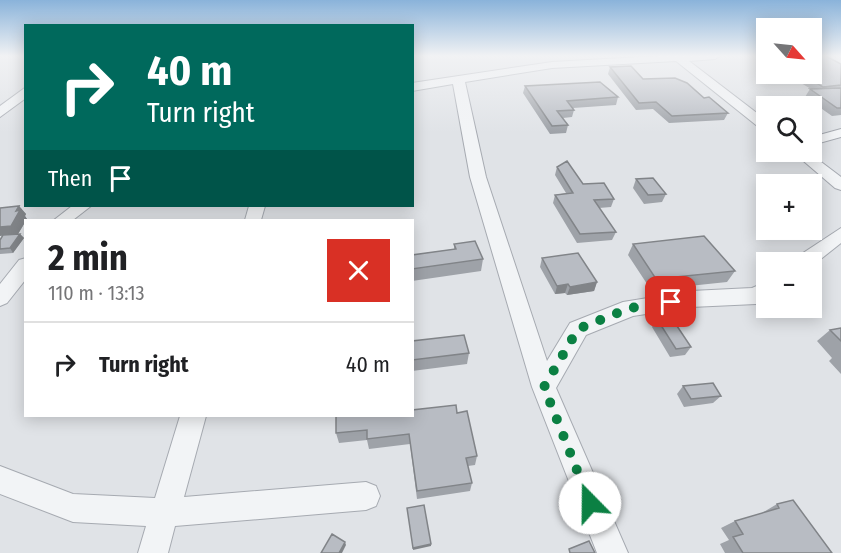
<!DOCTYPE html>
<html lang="en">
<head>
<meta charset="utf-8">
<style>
	body { margin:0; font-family:"Fira Sans Condensed",sans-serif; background:#f2f2f2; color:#202124; height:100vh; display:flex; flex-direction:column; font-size:22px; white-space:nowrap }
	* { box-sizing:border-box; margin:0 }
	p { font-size:20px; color:#757577 }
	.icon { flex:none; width:33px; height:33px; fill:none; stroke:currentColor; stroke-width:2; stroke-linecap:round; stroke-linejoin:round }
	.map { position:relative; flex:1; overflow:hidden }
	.details { position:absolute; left:24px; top:219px; width:390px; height:198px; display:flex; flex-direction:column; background:#fff; border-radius:0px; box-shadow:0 3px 15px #0003 }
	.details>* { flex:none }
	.top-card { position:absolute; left:24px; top:24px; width:390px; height:183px; border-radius:0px; box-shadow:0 3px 15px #0003; background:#00695c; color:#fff; overflow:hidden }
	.needle { width:39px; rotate:117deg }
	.fabs { position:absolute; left:756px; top:18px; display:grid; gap:12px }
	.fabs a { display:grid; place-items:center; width:66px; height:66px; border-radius:0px; background:#fff; box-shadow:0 3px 15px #0003; font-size:30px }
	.pin { position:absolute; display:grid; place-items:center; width:51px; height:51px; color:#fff; margin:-26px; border-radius:12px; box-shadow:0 3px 9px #0006 }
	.me { position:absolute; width:66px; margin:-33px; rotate:338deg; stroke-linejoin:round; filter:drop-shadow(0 0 4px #0008) }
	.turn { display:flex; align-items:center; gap:21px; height:126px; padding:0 24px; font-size:27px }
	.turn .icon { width:78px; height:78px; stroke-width:2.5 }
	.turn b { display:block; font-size:42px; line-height:51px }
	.then { display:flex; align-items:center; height:57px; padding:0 24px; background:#0003; gap:12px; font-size:22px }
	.round { display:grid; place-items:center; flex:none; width:63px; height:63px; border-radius:0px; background:#f2f2f2 }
	.summary { display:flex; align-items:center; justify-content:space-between; height:102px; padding:0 24px }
	h1 { font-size:36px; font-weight:700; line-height:45px }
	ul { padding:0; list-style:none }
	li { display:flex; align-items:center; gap:18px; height:84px; padding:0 24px; border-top:2px solid #e0e0e0 }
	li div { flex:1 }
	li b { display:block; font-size:22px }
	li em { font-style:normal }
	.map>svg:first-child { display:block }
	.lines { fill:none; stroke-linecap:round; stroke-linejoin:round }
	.minor-casing { stroke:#a6aab1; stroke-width:2 }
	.minor { fill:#f2f4f6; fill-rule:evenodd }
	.wall { fill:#9ea2a8 }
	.shaded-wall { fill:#818488 }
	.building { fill:#b8bcc3; stroke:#818488; stroke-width:1.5 }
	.route { stroke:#0b8043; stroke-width:10; stroke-dasharray:0 18 }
</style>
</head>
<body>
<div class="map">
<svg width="841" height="553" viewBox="0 0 841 553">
	<rect width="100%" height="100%" fill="#e0e3e7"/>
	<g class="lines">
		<g class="minor-casing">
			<path id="minor" d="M659,56H720L715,59L689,61L766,120V130L761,129L676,61L552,68L465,82L486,177L547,361L570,323L623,302L691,291L752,288L766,282V299L756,304L691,307L633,316L586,335L556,388L628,553H597L532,387L470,177L453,84L412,91V83L552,62Z
				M26,87V98L0,117V106Z
				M841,129V137L812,145V137Z
				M793,152H808L841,177V190L835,188Z
				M72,206H91L73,220H54Z
				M249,206H265L261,220H245Z
				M841,228V243L812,266V262H795L797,257Z
				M26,258V279L7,303L0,306V284L19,260Z
				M180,416H206L184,497L366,482L376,486L380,496L376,506L366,510L175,526L168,553H138L146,526L73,522L0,494V466L73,494L155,498Z"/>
		</g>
		<use href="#minor" class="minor"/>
	</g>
	<path class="wall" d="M841,64V115L832,116L805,97L810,89H811L786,74H812Z
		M610,67L643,79L704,98L728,113L724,120L669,123L653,109L636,110L608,74Z
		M525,86L618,97L616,105L573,108L574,110L572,117L563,118L568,125L566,133L550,134L523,93Z
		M557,167L583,184L614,199L611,207L599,208L616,232L612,240L577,243L553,203L555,195L566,193L555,175Z
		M636,179L666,194L662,202L644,204L633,188Z
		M19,206L26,214L25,216L27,219L18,234H20L24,238L13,253L0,254V240Z
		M454,244L483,259L481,271L412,281V255L454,249Z
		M633,244L735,271L727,282L651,290L628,255Z
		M542,258L597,282L594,291L567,295L565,293L555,294L540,267Z
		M657,319L691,347L685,355L670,357L652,327Z
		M841,328V374L829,361L832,358L817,341L830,330Z
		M412,341L469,353L467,364L412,371Z
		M683,386L721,396L713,403L684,407L677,394Z
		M457,413L477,456L475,465L468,466L472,483L470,491L417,499L410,444L369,449L367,440L339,443L336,433Z
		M777,504L832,553H725L720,544L729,540L721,528L735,521L762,513Z"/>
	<path class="shaded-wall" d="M19,206L26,214L25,216L27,219L18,234L0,236V227Z
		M20,234L24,238L13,253L10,248Z
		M597,282L594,291L567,295L570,287Z
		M568,284L565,293L555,294L557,286Z
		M345,542L346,545L342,553H339Z
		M431,544V546L413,550V548Z"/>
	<path class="building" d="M812,56H826L841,64V85L823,87L801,74H812Z
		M631,66L643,79L675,78L687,83L704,98L709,97L728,113L672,116L656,102L639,103L610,67Z
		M600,82L618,97L567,101L574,110L557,111L568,125L552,126L525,86Z
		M841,88V108H837L810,89Z
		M567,161L583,184L604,183L614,199L594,200L616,232L580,234L555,195L573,193L557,167Z
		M653,178L666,194L648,195L636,179Z
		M19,206L16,211L20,210L11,226L0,227V208Z
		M20,234L10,248L0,249V240L3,235Z
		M704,236L735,271L656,279L633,244Z
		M475,241L483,259L412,269V255L456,249L454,244Z
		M578,253L597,282L570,287L568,284L557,286L542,258Z
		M671,317L691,347L676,349L657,319Z
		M841,328V341L830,330Z
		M464,335L469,353L412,360V341Z
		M713,383L721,396L691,399L683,386Z
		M456,405L457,413L467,411L477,456L466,458L472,483L417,491L409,434L367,439V430L336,433V416H412V410Z
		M793,500L832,553H743L733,537L743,534L735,521L779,508L777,504Z
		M424,505L431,544L413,548L407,508Z
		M332,534L345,542L339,553H321Z
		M589,541L595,553H570L569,549Z"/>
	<linearGradient id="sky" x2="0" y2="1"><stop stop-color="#8ab3da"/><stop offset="0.42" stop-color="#f1f2f4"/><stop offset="1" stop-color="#f1f2f4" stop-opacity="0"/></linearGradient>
	<rect width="841" height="133" fill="url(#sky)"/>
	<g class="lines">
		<path class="route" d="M590,503L544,387L578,329L630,308L671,302"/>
	</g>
</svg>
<div class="fabs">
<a><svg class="needle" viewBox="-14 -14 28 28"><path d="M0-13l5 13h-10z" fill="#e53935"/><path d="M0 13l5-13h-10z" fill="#757577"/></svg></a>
<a><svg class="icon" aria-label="search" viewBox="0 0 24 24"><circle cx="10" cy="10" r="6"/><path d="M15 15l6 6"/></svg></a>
<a>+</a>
<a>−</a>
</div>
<div class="pin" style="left:671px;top:302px;background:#d93025"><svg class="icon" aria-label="arrive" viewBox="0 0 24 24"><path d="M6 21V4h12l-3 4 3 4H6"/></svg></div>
<svg class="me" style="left:590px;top:503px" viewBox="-20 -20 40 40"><circle r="19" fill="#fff"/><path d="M0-13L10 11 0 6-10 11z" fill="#0b8043"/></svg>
<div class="top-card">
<div class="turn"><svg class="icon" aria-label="right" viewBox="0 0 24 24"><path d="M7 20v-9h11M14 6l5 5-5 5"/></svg><div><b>40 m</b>Turn right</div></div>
<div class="then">Then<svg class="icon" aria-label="arrive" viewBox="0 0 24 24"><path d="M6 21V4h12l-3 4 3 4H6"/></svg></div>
</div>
<section class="details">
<div class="summary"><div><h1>2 min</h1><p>110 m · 13:13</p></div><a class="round" style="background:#d93025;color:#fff"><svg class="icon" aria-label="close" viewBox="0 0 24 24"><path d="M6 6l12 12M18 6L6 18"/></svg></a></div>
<ul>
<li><svg class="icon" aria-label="right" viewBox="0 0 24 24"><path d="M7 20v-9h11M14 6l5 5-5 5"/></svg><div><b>Turn right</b></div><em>40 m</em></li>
</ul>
</section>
</div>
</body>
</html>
